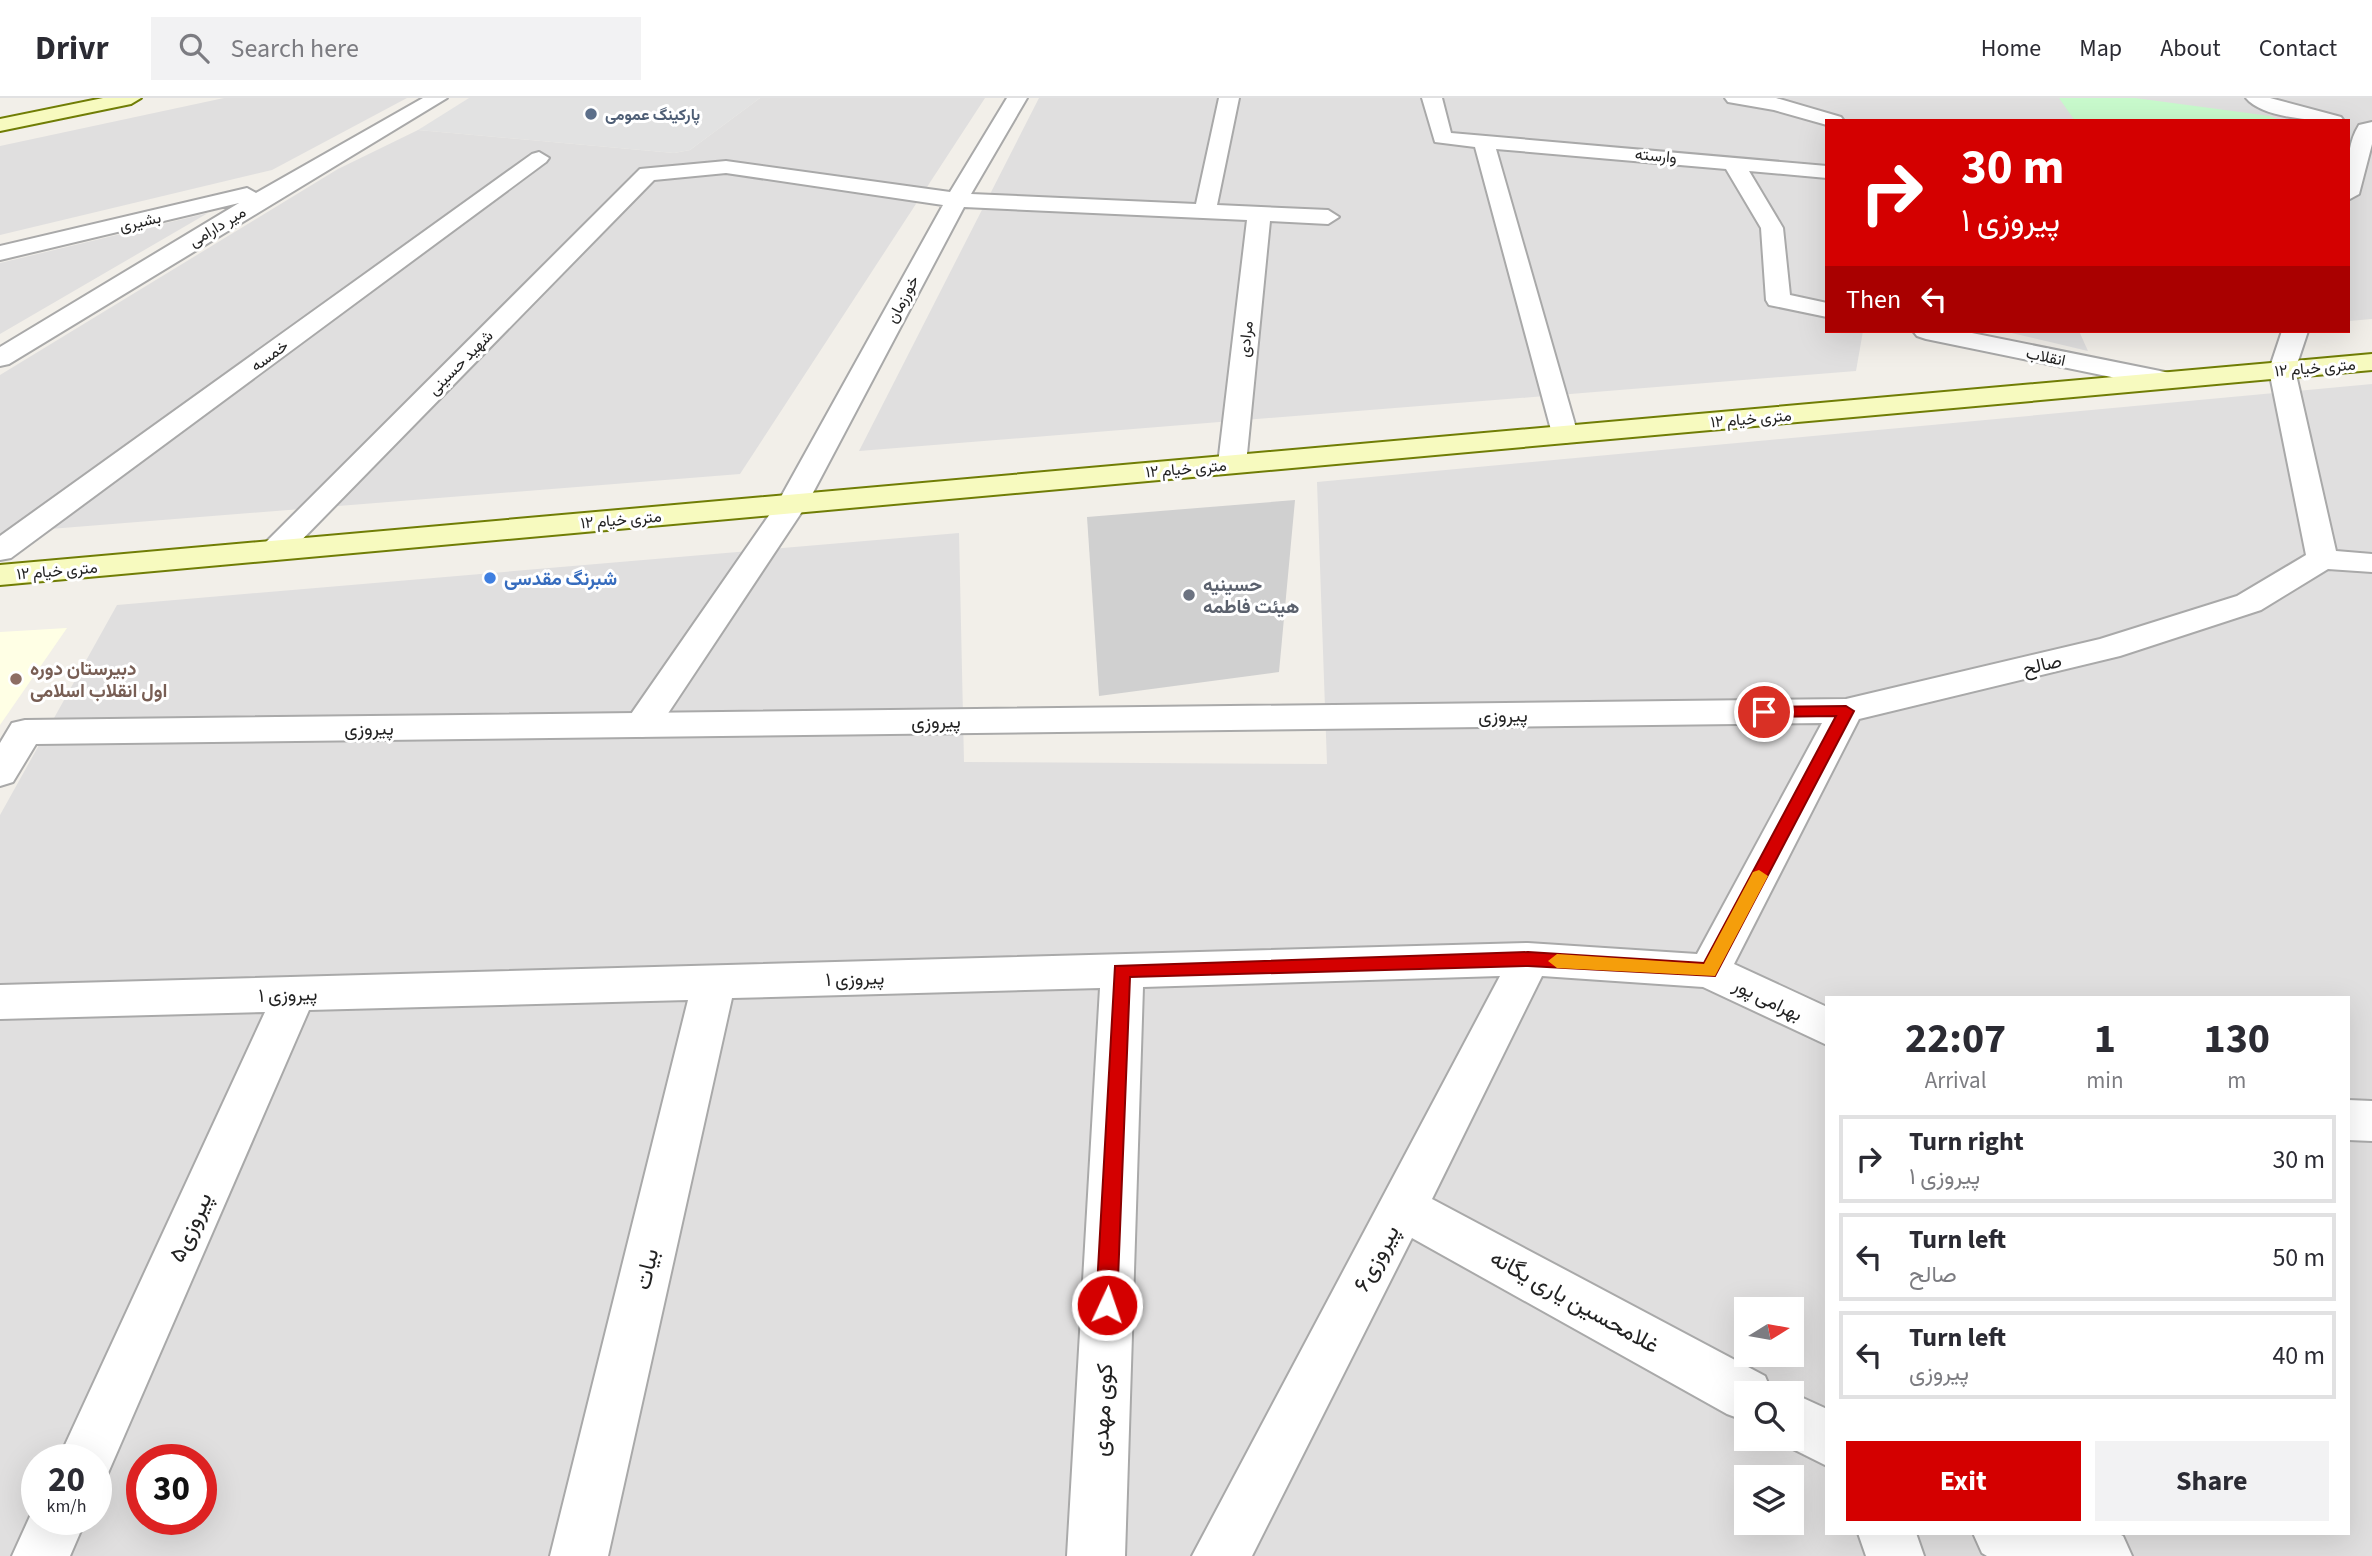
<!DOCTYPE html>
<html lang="en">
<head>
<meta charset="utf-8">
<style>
	body { margin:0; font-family:"Source Sans 3",Vazirmatn,sans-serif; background:#f2f2f3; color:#2b2b33; height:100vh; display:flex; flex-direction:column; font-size:26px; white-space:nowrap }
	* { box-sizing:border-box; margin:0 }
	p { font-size:23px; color:#7c7c81 }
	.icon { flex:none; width:38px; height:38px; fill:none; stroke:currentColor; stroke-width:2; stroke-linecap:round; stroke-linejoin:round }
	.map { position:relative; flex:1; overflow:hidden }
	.drawer { position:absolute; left:1825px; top:898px; width:525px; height:539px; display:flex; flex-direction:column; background:#fff; border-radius:0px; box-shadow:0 7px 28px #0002 }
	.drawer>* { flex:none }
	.guide { position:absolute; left:1825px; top:21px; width:525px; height:214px; border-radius:0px; box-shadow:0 7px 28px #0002; background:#d40000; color:#fff; overflow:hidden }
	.needle { width:46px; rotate:79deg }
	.controls { position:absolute; left:1734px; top:1199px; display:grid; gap:14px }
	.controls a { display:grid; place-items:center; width:70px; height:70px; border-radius:0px; background:#fff; box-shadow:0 7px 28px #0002; font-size:35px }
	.speed { position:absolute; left:21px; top:1346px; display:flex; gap:14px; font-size:35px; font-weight:700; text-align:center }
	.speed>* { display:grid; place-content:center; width:91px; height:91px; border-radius:50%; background:#fff; box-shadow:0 7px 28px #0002; line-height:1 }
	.speed small { font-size:18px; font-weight:400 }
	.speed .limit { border:10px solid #d22; background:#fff; color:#111 }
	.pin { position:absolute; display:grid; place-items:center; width:60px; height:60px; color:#fff; margin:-30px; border:4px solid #fff; border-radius:50%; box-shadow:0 2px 7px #0007 }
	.me { position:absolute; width:77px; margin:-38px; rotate:3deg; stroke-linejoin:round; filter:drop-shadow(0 0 5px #0008) }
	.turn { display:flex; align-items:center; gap:24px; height:147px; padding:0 21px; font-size:32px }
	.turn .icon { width:91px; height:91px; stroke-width:2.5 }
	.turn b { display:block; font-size:49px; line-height:60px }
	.then { display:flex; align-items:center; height:66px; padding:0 21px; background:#0003; gap:14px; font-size:26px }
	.eta { display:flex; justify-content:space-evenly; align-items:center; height:119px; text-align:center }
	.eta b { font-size:42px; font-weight:700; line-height:49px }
	.cta { display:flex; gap:14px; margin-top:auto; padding:14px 21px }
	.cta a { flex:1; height:80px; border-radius:0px; background:#d40000; color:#fff; font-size:28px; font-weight:700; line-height:80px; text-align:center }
	.cta a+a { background:#f2f2f3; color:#2b2b33 }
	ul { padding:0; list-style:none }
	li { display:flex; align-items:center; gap:21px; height:88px; margin:0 14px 10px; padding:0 7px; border:4px solid #e1e1e2; border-radius:0px }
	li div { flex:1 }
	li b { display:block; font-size:26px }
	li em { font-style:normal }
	header { display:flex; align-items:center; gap:42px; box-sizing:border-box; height:98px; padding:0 35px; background:#fff; border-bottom:2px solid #e1e1e2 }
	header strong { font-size:33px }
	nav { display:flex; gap:38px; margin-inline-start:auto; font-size:24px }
	.search { width:490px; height:63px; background:#f2f2f3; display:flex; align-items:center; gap:18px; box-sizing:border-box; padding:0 24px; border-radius:0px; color:#7c7c81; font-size:26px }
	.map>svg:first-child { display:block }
	.residential { fill:#e0dfdf; fill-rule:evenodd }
	.education { fill:#ffffe5 }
	.religious { fill:#d0d0d0 }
	.park { fill:#c8facc }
	.parking { fill:#e2e2e2 }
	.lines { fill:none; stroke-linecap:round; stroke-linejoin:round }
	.lane-casing { stroke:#a9a9a9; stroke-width:4 }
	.street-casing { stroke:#a9a9a9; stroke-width:4 }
	.secondary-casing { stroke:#707d05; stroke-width:4 }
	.lane { fill:#fff; fill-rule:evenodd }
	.street { fill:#fff; fill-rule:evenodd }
	.secondary { fill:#f7fabf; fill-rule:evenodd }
	.route { fill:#d40000; stroke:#8a0000; stroke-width:2 }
	.slow { fill:#f59e0b }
	.service-dot { fill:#5c6f8a; stroke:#fff; stroke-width:2.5 }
	.shop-dot { fill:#3f7fe0; stroke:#fff; stroke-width:2.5 }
	.worship-dot { fill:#6b7280; stroke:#fff; stroke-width:2.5 }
	.education-dot { fill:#8d6e63; stroke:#fff; stroke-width:2.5 }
	.labels { text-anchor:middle; stroke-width:6; stroke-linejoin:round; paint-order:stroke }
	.far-service-label { font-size:16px; font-weight:bold; fill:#4e5e75; stroke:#fff; text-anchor:start }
	.far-street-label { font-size:16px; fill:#222; stroke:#fff }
	.shop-label { font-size:19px; font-weight:bold; fill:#366cbe; stroke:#fff; text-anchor:start }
	.worship-label { font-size:19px; font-weight:bold; fill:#5b616d; stroke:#fff; text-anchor:start }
	.street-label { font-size:19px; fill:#222; stroke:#fff }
	.education-label { font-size:19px; font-weight:bold; fill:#785e54; stroke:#fff; text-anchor:start }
	.near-street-label { font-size:23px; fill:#222; stroke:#fff }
</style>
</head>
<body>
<header>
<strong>Drivr</strong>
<div class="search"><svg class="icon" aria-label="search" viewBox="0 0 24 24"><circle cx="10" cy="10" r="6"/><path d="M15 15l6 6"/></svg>Search here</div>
<nav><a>Home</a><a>Map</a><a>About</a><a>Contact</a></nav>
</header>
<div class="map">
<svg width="2372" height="1458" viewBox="0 0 2372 1458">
	<rect width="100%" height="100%" fill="#f2efe9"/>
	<path class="residential" d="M224,0H407L272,72L0,137V48Z
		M760,0H985L740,376L0,435V277L338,71L418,32L674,55L690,52Z
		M1039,0H2372V221L2349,223L2348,23H1827V233H1863L1856,273L859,353Z
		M208,115L0,236V165Z
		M2003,233H2079L2088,253Z
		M2372,286V1458H0V717L117,507L959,435L964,664L1327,666L1317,384ZM1827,900H2348V1435H1827ZM1746,1211H1792V1256H1746ZM1746,1295H1792V1340H1746ZM37,1362H96V1421H37ZM142,1362H201V1421H142ZM1746,1379H1792V1424H1746Z"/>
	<path class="education" d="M67,530L0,627V534Z"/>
	<path class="religious" d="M1295,402L1279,574L1099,598L1087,419Z"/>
	<path class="park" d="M2059,0H2135L2270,18L2283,23H2075Z"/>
	<path class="parking" d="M469,0H760L690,52L674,55L418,32Z"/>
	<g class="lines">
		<g class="lane-casing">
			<path id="lane" d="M2246,0H2270L2341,19L2344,23C2319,23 2263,21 2246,0Z
				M792,397L803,400L807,406L655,635L642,639L629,635L624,627L629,619L781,400Z"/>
		</g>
		<g class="street-casing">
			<path id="street" d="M423,0H447L9,266L0,268V249L239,105L0,162V148L247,90L256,95Z
				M1007,0H1027L971,96L1196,106L1219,0H1239L1217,107L1328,112L1339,119L1328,126L1270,123L1246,366L1242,372L1232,375L1222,372L1218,366L1247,122L964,109L807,406L803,412L792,415L781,412L777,406L943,107L726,75L654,82L284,460L273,462L262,460L257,453L640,71L726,63L950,94Z
				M1422,0H1442L1451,35L1827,68V80L1749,73L1783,130L1790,197L1827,205V219L1769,207L1766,202L1761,130L1726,71L1496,51L1578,337L1574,343L1564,345L1554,343L1475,49L1435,44Z
				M1725,0H1776L1841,19L1844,23H1827V27L1774,12L1728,4Z
				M2372,24V46L2359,96L2348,102C2348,77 2345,49 2359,27Z
				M539,54L549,60L546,64L11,460L0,462V438L532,56Z
				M1913,233H1962L2165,274L2174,276L2178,282L2174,288L2165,290L1926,241L1917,238Z
				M2282,233H2308L2295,272L2336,453L2372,456V474L2328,471L2261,512L2120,558L1859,621L1734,866L1827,909V947L1703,889L1542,878L1432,1101L1765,1278L1772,1295H1746V1323L1727,1316L1412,1140L1252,1458H1192L1500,878L1143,889L1125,1458H1067L1100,890L732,900L608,1458H550L688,902L309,912L105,1382L96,1385V1362H58L265,914L0,921V887L1528,845L1697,856L1822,625L36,646L13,684L0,688V645L12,625L25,622L1846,601L2100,541L2237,498L2306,457L2269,272Z
				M2348,1002L2372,1003V1043L2348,1042Z
				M1792,1295L1827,1311V1368L1773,1341L1792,1340Z
				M37,1403V1421H86L70,1458H12Z
				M1858,1435H1916L1924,1458H1866Z
				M1973,1435H2117L2123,1438L2132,1458H1987L1982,1455Z"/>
		</g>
		<g class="secondary-casing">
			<path id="secondary" d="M103,0H141L131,6L0,33V21Z
				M2372,256V272L0,487V467Z"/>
		</g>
		<use href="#lane" class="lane"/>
		<use href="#street" class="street"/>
		<use href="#secondary" class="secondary"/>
	</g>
	<path class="route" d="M1846,608L1854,613L1715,878L1528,868L1130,879L1117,1207L1114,1214L1107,1217L1099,1214L1096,1207L1115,868L1528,854L1704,865L1836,618L1764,619L1757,614L1764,609Z"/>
	<path class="slow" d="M1759,772L1768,778L1715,878L1557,870L1548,863L1557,856L1704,866L1753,774Z"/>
	<circle class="service-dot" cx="591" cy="16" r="7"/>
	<circle class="shop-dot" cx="490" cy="480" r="7"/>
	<circle class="worship-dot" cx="1189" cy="497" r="7"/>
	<circle class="education-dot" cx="16" cy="581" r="7"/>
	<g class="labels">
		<g class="far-service-label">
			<text x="605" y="22">پارکینگ عمومی</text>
		</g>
		<g class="far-street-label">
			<text transform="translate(1656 57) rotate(5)" y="6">وارسته</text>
			<text transform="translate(140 123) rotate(-13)" y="6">بشیری</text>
			<text transform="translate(217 128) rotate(-31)" y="6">میر دارامی</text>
			<text transform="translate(902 201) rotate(-62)" y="6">خورزمان</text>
			<text transform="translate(1245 241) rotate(-84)" y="6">مرادی</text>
			<text transform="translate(269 257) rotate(-36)" y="6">خمسه</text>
			<text transform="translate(2046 258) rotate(12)" y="6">انقلاب</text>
			<text transform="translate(460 264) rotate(-45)" y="6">شهید حسینی</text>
			<text transform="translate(2315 269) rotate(-5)" y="6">۱۲ متری خیام</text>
			<text transform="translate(1751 320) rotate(-5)" y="6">۱۲ متری خیام</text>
			<text transform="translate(1186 370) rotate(-5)" y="6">۱۲ متری خیام</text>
			<text transform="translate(621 421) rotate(-5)" y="6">۱۲ متری خیام</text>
			<text transform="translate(57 472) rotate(-5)" y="6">۱۲ متری خیام</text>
		</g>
		<g class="shop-label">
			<text x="504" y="487">شبرنگ مقدسی</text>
		</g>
		<g class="worship-label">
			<text x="1203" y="493">حسینیه<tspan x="1203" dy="22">هیئت فاطمه</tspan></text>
		</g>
		<g class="street-label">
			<text transform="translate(2042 566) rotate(-13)" y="7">صالح</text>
			<text transform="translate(1503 617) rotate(-1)" y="7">پیروزی</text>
			<text transform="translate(936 623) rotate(-1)" y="7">پیروزی</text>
			<text transform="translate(369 630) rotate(-1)" y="7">پیروزی</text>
			<text transform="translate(855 880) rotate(-2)" y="7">پیروزی ۱</text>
			<text transform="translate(288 896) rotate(-2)" y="7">پیروزی ۱</text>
			<text transform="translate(1768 901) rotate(26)" y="7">بهرامی پور</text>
		</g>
		<g class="education-label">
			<text x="30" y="577">دبیرستان دوره<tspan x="30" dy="22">اول انقلاب اسلامی</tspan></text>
		</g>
		<g class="near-street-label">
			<text transform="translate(190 1129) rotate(-66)" y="8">پیروزی۵</text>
			<text transform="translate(1376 1160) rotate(-62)" y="8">پیروزی۶</text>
			<text transform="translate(646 1171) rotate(-77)" y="8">بیات</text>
			<text transform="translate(1575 1203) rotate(29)" y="8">غلامحسین یاری یگانه</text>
			<text transform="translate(1102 1312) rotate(-87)" y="8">کوی مهدی</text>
		</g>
	</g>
</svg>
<div class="controls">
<a><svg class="needle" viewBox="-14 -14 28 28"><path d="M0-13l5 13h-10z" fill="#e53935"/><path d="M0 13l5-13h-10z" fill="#7c7c81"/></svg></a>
<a><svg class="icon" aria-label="search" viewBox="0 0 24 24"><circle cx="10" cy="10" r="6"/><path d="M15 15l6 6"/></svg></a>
<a><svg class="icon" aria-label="layers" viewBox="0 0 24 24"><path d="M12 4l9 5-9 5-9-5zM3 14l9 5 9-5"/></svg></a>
</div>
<div class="speed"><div>20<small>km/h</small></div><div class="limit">30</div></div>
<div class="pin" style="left:1764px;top:614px;background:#d93025"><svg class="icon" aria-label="arrive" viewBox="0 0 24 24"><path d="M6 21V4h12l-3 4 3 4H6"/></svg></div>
<svg class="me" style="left:1107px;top:1207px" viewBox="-20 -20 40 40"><circle r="17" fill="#d40000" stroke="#fff" stroke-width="3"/><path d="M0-11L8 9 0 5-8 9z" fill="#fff"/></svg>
<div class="guide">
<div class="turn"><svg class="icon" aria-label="right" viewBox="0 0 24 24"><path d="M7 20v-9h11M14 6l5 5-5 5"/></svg><div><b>30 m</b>پیروزی ۱</div></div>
<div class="then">Then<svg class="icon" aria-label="left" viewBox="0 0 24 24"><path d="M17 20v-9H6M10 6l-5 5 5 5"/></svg></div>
</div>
<section class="drawer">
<div class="eta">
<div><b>22:07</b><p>Arrival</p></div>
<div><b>1</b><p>min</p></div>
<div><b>130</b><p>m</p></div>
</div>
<ul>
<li><svg class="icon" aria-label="right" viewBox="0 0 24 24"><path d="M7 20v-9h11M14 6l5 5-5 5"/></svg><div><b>Turn right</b><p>پیروزی ۱</p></div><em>30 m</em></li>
<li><svg class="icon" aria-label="left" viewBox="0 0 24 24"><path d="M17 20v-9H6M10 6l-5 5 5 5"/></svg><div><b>Turn left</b><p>صالح</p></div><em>50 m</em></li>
<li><svg class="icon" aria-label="left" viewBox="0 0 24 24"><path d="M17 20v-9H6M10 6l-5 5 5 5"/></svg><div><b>Turn left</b><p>پیروزی</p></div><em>40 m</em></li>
</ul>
<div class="cta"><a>Exit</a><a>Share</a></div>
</section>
</div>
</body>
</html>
